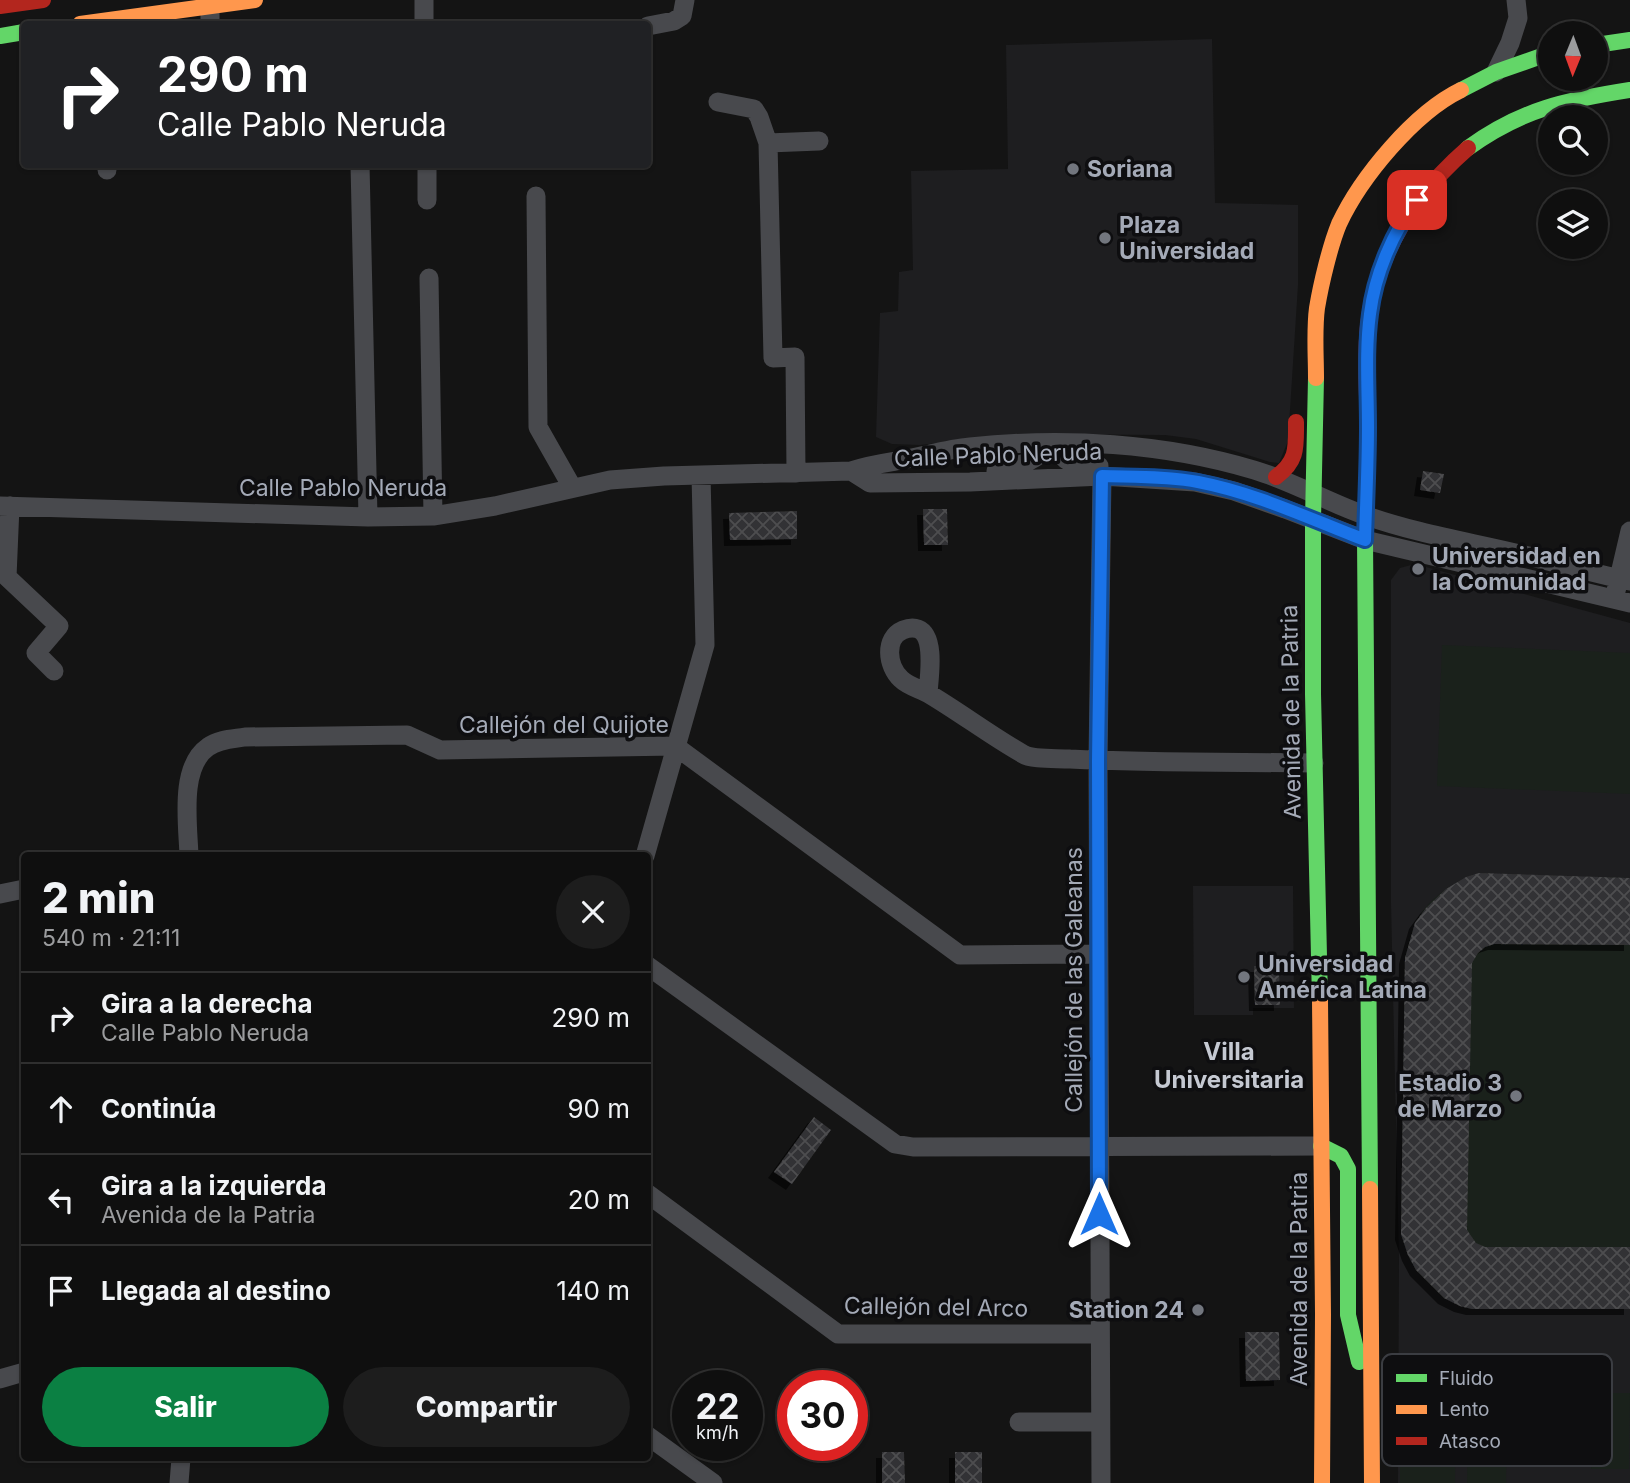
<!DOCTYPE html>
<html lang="es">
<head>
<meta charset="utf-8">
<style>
	body { margin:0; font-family:Inter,sans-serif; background:#1d1d1d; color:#f1f3f6; height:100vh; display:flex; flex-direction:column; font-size:26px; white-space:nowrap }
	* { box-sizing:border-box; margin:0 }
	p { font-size:23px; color:#9b9c9e }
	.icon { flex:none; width:38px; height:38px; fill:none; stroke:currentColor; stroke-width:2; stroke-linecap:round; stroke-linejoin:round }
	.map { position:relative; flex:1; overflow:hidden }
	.details { position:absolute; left:21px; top:852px; width:630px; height:609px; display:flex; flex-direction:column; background:#0f0f0f; border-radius:7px; box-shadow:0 2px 5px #0004,0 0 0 2px #2f2f2f }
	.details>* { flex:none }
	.banner { position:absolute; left:21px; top:21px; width:630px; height:147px; border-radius:7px; box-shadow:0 2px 5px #0004,0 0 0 2px #2f2f2f; background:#202124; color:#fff; overflow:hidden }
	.needle { width:46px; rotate:181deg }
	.tools { position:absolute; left:1538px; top:21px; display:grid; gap:14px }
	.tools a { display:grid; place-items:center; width:70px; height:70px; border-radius:50%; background:#0f0f0f; box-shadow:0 2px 5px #0004,0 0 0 2px #2f2f2f; font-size:35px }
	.speed { position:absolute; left:672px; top:1370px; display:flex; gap:14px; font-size:35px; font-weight:700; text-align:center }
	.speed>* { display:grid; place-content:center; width:91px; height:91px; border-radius:50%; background:#0f0f0f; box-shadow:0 2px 5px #0004,0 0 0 2px #2f2f2f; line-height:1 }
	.speed small { font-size:18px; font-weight:400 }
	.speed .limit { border:10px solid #d22; background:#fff; color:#111 }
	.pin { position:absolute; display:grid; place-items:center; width:60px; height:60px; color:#fff; margin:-30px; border-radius:14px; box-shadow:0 4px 10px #0006 }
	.me { position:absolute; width:77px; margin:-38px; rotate:0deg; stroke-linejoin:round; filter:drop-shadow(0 0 5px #0008) }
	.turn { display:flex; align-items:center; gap:24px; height:147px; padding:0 21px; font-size:32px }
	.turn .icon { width:91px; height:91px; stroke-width:2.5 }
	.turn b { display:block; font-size:49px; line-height:60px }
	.round { display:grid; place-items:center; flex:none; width:74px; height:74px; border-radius:37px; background:#1d1d1d }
	.overview { display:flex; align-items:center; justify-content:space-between; height:119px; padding:0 21px }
	h1 { font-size:42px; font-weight:800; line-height:52px }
	.action { display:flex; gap:14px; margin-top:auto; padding:14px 21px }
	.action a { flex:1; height:80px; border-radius:42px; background:#0b8043; color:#fff; font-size:28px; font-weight:800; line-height:80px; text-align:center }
	.action a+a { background:#1d1d1d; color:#f1f3f6 }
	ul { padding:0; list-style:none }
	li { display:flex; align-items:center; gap:21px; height:91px; padding:0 21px; border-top:2px solid #2f2f2f }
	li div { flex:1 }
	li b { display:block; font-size:26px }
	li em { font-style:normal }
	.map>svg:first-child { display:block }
	.built { fill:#1e1e20 }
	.green { fill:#1a211b }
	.building { fill:url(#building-cross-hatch); filter:url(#shadow) }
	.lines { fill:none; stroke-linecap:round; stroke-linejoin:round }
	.street { stroke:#48494d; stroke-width:19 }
	.fast { stroke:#63d668; stroke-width:16 }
	.slow { stroke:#ff974d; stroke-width:16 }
	.jam { stroke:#b3261e; stroke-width:16 }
	.route-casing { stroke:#114b97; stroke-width:18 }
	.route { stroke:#1a73e8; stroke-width:12 }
	.poi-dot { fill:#72767e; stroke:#0e0e10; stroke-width:2.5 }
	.labels { text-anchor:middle; stroke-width:7; stroke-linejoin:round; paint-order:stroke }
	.poi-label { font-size:23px; font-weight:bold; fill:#a4aab7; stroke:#0e0e10; text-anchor:start }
	.street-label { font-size:23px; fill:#a4aab7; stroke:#0e0e10 }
	.neighbourhood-label { font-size:24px; font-weight:bold; fill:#c5c9d2; stroke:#0e0e10 }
	.key { fill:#0e0e10; stroke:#3b3d42; stroke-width:2 }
	.key-label { font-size:19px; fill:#a4aab7 }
</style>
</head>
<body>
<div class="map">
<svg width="1630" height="1483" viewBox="0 0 1630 1483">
	<defs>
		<pattern id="building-cross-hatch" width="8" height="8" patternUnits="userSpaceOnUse" patternTransform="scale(1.75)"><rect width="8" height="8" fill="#323234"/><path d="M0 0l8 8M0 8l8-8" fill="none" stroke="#4d4d4f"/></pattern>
		<filter id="shadow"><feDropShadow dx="-6" dy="6" stdDeviation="0" flood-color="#0009"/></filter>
	</defs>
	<rect width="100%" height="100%" fill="#141414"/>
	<path class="built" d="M1212,39L1215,203L1298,205V285L1288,441L1279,463L1270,462L1196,439L1165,435L1018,434L920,445L892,444L876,437L880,313L898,311L899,272L913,270L911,171L1008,169L1006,45Z
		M1415,564L1630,623V1483H1398L1399,1258L1391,903V580L1400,568Z
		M1193,886H1293L1294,1008H1253V1015H1194Z"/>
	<path class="green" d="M1442,645L1630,653V794L1437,786Z
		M1479,874L1630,878V1309H1472L1444,1298L1416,1270L1408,1255L1401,1234L1405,958C1408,947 1410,935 1415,925C1425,900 1454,881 1479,874Z
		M1405,1391L1451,1392L1456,1399L1455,1483H1400V1398Z
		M1592,1393H1630L1629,1469H1591Z
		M1468,1418H1507L1506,1483H1467Z"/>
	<path class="building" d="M1423,471L1444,474L1440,493L1420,490Z
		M923,509H947L948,545H924Z
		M797,511V539L730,540L729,513Z
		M1479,873L1630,878V945L1494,944L1485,947L1478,953L1472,963L1467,1230L1476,1243L1485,1247H1630V1309H1472L1460,1306L1444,1298L1416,1270L1408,1255L1401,1234L1405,958L1415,923L1426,908L1446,889L1466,877Z
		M1254,966H1279L1280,1005H1255Z
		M814,1117L831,1130L792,1184L774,1172Z
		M1245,1332H1279L1280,1380L1246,1381Z
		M882,1452H904L905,1483H882Z
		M955,1452H982V1483H955Z"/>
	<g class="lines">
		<path class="street" d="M424,0V24
			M210,6V24
			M648,26L674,21L682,16L685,0
			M1496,72L1510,43L1518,18L1516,0
			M718,102L754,109L759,117L768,143
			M107,164V170
			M360,164L368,517
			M427,164V200
			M536,196L538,427L572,487
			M429,278L433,516
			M851,471L870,483L970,482L1102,476L1195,482L1234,491L1285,509L1365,540L1630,603
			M996,471C1021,465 1034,463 1052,443C1068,467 1072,464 1099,466
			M796,473L795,357L773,358L768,143L819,141
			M0,506L368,517L433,516L495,506L610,480L664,476L851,471C868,465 884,463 902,460C925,456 947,449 970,447C1064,437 1164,443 1254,470C1294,482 1329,503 1367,516C1421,535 1477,543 1532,557C1565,565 1597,574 1630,581
			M10,506L7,577L59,626L36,653L54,671
			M1616,591L1630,531
			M928,693C929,678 936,636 918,629C913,627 908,628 903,630C884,638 887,666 901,679C908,686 920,689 929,694C961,713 991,736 1023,754C1032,760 1057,758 1070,759C1151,763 1232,762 1314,763
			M189,856C188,824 179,767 208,747C219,739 233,739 245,737L407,735L440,750L675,746L960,955L1098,954
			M645,856L705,645L701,475
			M0,894L24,889
			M648,966L895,1144L913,1147L1321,1146
			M648,1194L838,1334H1100
			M0,1379L24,1372
			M1019,1422H1100
			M648,1436L713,1483
			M179,1483L181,1458
			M1101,1483L1098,760L1102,476"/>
		<path class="fast" d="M0,36L24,32
			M1596,45L1630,40
			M1461,90L1496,72L1550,53
			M1468,148C1522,109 1566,100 1630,90
			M1316,378L1313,520V694L1320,1000
			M1365,539L1370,1189
			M1321,1146L1341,1156L1348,1169V1315L1359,1362"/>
		<path class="slow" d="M80,24L255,0
			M1316,378C1316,355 1314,330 1317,308C1321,284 1330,246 1339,224C1361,177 1414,113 1461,90
			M1320,1000L1323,1314L1322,1483
			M1370,1189L1372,1483"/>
		<path class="jam" d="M0,6L43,0
			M1276,477C1298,461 1296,447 1296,422
			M1365,539C1366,505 1368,471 1368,437C1368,400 1364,362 1368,325C1376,252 1414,195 1468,148"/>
	</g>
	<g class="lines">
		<g class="route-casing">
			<path id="route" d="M1099,1214L1098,760L1102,476C1133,477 1167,476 1198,482C1256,493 1310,519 1365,540C1366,502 1368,464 1368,427C1368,389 1365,351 1370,314C1375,274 1393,232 1417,200"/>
		</g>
		<use href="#route" class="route"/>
	</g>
	<g class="poi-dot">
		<circle cx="1073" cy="169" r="7"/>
		<circle cx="1105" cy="238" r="7"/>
		<circle cx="1418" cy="569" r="7"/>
		<circle cx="1244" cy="977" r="7"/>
		<circle cx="1516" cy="1096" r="7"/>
		<circle cx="1198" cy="1310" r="7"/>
	</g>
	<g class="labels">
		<g class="poi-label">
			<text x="1087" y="177">Soriana</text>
			<text x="1119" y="233">Plaza<tspan x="1119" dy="26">Universidad</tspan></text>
			<text x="1432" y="564">Universidad en<tspan x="1432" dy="26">la Comunidad</tspan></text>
			<text x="1258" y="972">Universidad<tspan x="1258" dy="26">América Latina</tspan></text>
			<text x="1502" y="1091" text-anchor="end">Estadio 3<tspan x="1502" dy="26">de Marzo</tspan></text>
			<text x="1184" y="1318" text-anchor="end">Station 24</text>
		</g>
		<g class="street-label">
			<text transform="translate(998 455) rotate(-2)" y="8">Calle Pablo Neruda</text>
			<text x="343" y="496">Calle Pablo Neruda</text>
			<text transform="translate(1291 712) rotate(-91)" y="8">Avenida de la Patria</text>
			<text x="564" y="733">Callejón del Quijote</text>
			<text transform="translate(1074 980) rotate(-90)" y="8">Callejón de las Galeanas</text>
			<text transform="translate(1299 1279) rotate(-90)" y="8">Avenida de la Patria</text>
			<text transform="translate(936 1307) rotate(1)" y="8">Callejón del Arco</text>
		</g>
		<g class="neighbourhood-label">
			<text x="1229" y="1060">Villa<tspan x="1229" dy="28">Universitaria</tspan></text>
		</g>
	</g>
	<rect x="1382" y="1354" width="230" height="112" rx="10" class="key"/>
	<rect x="1396" y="1374" width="31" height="8" fill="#63d668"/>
	<rect x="1396" y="1405" width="31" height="9" fill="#ff974d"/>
	<rect x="1396" y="1437" width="31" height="8" fill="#b3261e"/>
	<g class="key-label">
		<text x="1439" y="1385">Fluido</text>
		<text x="1439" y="1416">Lento</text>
		<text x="1439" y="1448">Atasco</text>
	</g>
</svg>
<div class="tools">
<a><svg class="needle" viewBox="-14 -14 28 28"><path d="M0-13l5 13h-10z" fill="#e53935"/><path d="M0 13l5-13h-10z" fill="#9b9c9e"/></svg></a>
<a><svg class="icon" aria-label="search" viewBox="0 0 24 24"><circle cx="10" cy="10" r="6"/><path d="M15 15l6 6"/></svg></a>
<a><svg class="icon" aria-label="layers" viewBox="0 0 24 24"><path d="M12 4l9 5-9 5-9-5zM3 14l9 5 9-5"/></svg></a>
</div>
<div class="speed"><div>22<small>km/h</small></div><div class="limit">30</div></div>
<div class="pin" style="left:1417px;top:200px;background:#d93025"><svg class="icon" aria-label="arrive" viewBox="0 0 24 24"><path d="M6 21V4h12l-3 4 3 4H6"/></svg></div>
<svg class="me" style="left:1099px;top:1214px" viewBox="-20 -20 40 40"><path d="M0-17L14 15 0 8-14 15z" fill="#1a73e8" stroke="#fff" stroke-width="4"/></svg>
<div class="banner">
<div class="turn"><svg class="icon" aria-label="right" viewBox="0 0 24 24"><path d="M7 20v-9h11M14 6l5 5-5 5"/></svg><div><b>290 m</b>Calle Pablo Neruda</div></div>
</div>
<section class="details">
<div class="overview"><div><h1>2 min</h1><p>540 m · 21:11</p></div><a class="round"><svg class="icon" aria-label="close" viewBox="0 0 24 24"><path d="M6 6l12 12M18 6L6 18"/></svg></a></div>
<ul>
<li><svg class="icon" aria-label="right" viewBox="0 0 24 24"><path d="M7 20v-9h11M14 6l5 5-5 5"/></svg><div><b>Gira a la derecha</b><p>Calle Pablo Neruda</p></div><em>290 m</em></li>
<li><svg class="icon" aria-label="ahead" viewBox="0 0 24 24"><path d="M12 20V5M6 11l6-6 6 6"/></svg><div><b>Continúa</b></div><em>90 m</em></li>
<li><svg class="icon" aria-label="left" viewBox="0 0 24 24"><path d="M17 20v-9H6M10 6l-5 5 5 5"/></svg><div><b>Gira a la izquierda</b><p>Avenida de la Patria</p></div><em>20 m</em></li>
<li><svg class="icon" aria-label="arrive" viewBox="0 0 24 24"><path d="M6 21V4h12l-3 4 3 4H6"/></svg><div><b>Llegada al destino</b></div><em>140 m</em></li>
</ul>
<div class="action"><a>Salir</a><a>Compartir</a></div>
</section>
</div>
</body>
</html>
